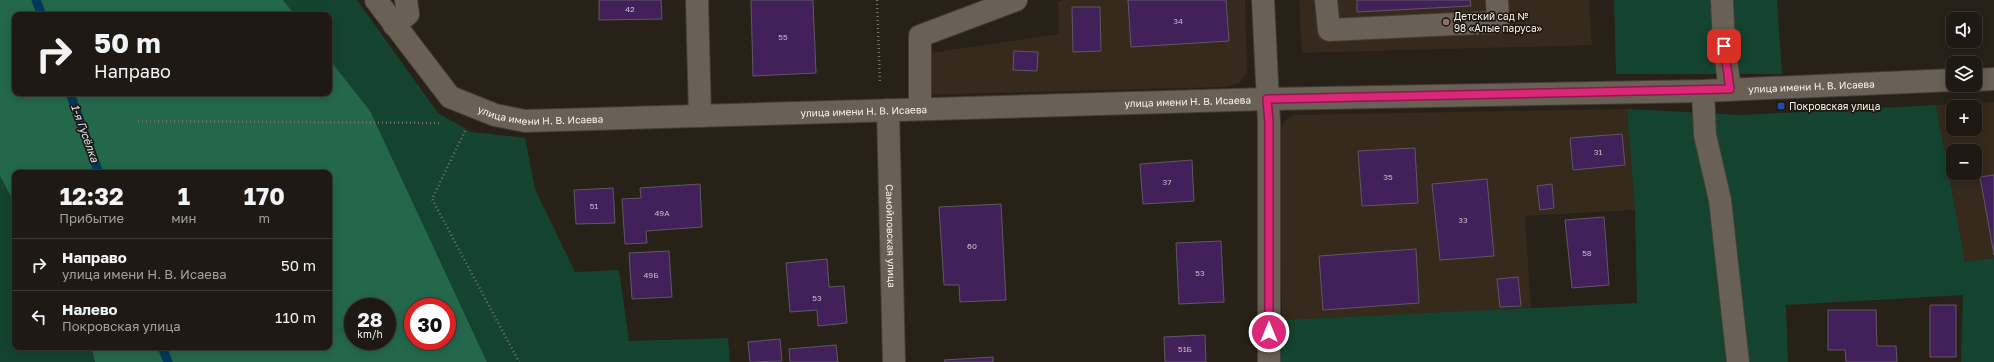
<!DOCTYPE html>
<html lang="ru">
<head>
<meta charset="utf-8">
<style>
	body { margin:0; font-family:"Golos Text",sans-serif; background:#26221b; color:#f1f3f6; height:100vh; display:flex; flex-direction:column; font-size:15px; white-space:nowrap }
	* { box-sizing:border-box; margin:0 }
	p { font-size:13px; color:#a1a09f }
	.icon { flex:none; width:22px; height:22px; fill:none; stroke:currentColor; stroke-width:2; stroke-linecap:round; stroke-linejoin:round }
	.map { position:relative; flex:1; overflow:hidden }
	.side { position:absolute; left:12px; top:170px; width:320px; height:180px; display:flex; flex-direction:column; background:#1e1912; border-radius:8px; box-shadow:0 2px 10px #0003,0 0 0 1px #3c3832 }
	.side>* { flex:none }
	.top-card { position:absolute; left:12px; top:12px; width:320px; height:84px; border-radius:8px; box-shadow:0 2px 10px #0003,0 0 0 1px #3c3832; background:#1e1912; color:#f1f3f6; overflow:hidden }
	.tools { position:absolute; left:1946px; top:12px; display:grid; gap:8px }
	.tools a { display:grid; place-items:center; width:36px; height:36px; border-radius:8px; background:#1e1912; box-shadow:0 2px 10px #0003,0 0 0 1px #3c3832; font-size:20px }
	.speed { position:absolute; left:344px; top:298px; display:flex; gap:8px; font-size:20px; font-weight:700; text-align:center }
	.speed>* { display:grid; place-content:center; width:52px; height:52px; border-radius:50%; background:#1e1912; box-shadow:0 2px 10px #0003,0 0 0 1px #3c3832; line-height:1 }
	.speed small { font-size:10px; font-weight:400 }
	.speed .limit { border:6px solid #d22; background:#fff; color:#111 }
	.pin { position:absolute; display:grid; place-items:center; width:34px; height:34px; color:#fff; margin:-17px; border-radius:8px; box-shadow:0 2px 6px #0006 }
	.me { position:absolute; width:44px; margin:-22px; rotate:0deg; stroke-linejoin:round; filter:drop-shadow(0 0 3px #0008) }
	.turn { display:flex; align-items:center; gap:14px; height:84px; padding:0 16px; font-size:18px }
	.turn .icon { width:52px; height:52px; stroke-width:2.5 }
	.turn b { display:block; font-size:28px; line-height:34px }
	.eta { display:flex; justify-content:space-evenly; align-items:center; height:68px; text-align:center }
	.eta b { font-size:24px; font-weight:700; line-height:28px }
	ul { padding:0; list-style:none }
	li { display:flex; align-items:center; gap:12px; height:52px; padding:0 16px; border-top:1px solid #3c3832 }
	li div { flex:1 }
	li b { display:block; font-size:15px }
	li em { font-style:normal }
	.map>svg:first-child { display:block }
	.built { fill:#352a1b; fill-rule:evenodd }
	.green { fill:#144430 }
	.forest { fill:#24684c; fill-rule:evenodd }
	.lines { fill:none; stroke-linecap:round; stroke-linejoin:round }
	.stream { stroke:#01395d; stroke-width:9 }
	.building { fill:#42205a; stroke:#5e5864 }
	.minor-casing { stroke:#443e37; stroke-width:24 }
	.path { stroke:#777069; stroke-width:2.5; stroke-dasharray:1 3; stroke-linecap:butt }
	.minor { stroke:#696156; stroke-width:22 }
	.route-casing { stroke:#8e194d; stroke-width:10 }
	.route { stroke:#db2777; stroke-width:7 }
	.education-dot { fill:#8d6e63; stroke:#1f180f; stroke-width:1.5 }
	.transit-dot { fill:#1a4fb4; stroke:#1f180f; stroke-width:1.5 }
	.labels { text-anchor:middle; stroke-width:3.5; stroke-linejoin:round; paint-order:stroke }
	.number-label { font-size:8px; fill:#cabec8 }
	.poi-label { font-size:10px; fill:#f8f3ed; stroke:#1f180f; text-anchor:start }
	.street-label { font-size:10px; fill:#f8f3ed; stroke:#1f180f }
	.water-label { font-size:11px; font-style:italic; fill:#d4e5f3; stroke:#1f180f }
</style>
</head>
<body>
<div class="map">
<svg width="1994" height="362" viewBox="0 0 1994 362">
	<rect width="100%" height="100%" fill="#282118"/>
	<path class="built" d="M1063,0H1245L1247,73L1239,83L1225,87L910,95V56L1059,34L1058,2Z
		M1299,0H1589L1592,45L1302,53Z
		M1994,102V258L1965,262L1936,105ZM1953,107H1975V129H1953ZM1953,151H1975V173H1953Z
		M1627,109L1635,210L1525,216L1531,309L1282,320L1279,131L1285,121L1293,115Z"/>
	<path class="green" d="M283,0H357L438,113L471,132L525,138L535,189L575,272L619,270L629,341L728,338L730,362H487L370,112L329,59V15H295Z
		M1614,0H1777L1782,74H1616Z
		M1936,105L1965,262L1994,258V362H1961L1963,295L1786,305L1788,362H1281L1282,320L1637,303L1635,210L1627,109L1743,115Z
		M0,176L15,204V347H91L95,362H0Z"/>
	<path class="forest" d="M0,0H283L295,15H15V93H329V59L370,111L487,362H95L91,347H329V173H15V204L0,176ZM353,307H387V341H353ZM413,307H447V341H413Z"/>
	<g class="lines">
		<path class="stream" d="M36,0L42,15
			M70,93L99,173
			M162,347L168,362"/>
	</g>
	<path class="building" d="M599,0H661L662,19L599,20Z
		M751,0H813L816,73L753,76Z
		M1128,0H1226L1229,41L1131,47Z
		M1357,0H1470L1471,6L1357,12Z
		M1072,7H1100L1101,51L1073,52Z
		M1014,51L1038,52L1037,71L1013,70Z
		M1622,134L1625,165L1573,170L1570,138Z
		M1415,148L1418,203L1362,206L1358,151Z
		M1192,160L1194,201L1143,204L1140,164Z
		M1994,175V255L1980,177Z
		M1487,179L1494,256L1440,260L1432,184Z
		M700,184L702,227L646,231L647,243L625,244L622,199L641,198L640,188Z
		M1552,184L1554,208L1540,210L1537,186Z
		M613,188L615,223L576,224L574,190Z
		M1001,204L1006,300L960,302L959,285H944L939,207Z
		M1604,217L1609,285L1572,288L1565,220Z
		M1221,241L1224,302L1179,304L1176,243Z
		M1416,249L1419,303L1323,310L1319,256Z
		M669,251L672,297L632,299L629,253Z
		M827,259L829,287L844,286L847,323L818,326L817,310L790,312L786,263Z
		M1518,277L1521,306L1500,307L1497,279Z
		M1930,305H1956V357H1930Z
		M1828,310H1876L1877,346H1896L1897,362H1846L1845,350H1828Z
		M1205,335L1206,362H1165L1164,337Z
		M780,339L782,361L750,362L748,342Z
		M836,345L838,362H790L789,349Z
		M993,357V362H945L944,360Z"/>
	<g class="lines">
		<g class="minor-casing">
			<g id="minor">
				<path id="s1" d="M376,0L450,97L495,115L525,121L1267,99L1703,91L1953,80"/>
				<path d="M697,0L700,116"/>
				<path d="M1263,0L1269,122V362"/>
				<path d="M1326,0L1329,30L1498,22L1497,0"/>
				<path d="M1722,0L1724,46L1730,89"/>
				<path d="M394,25L408,14L406,0"/>
				<path d="M1975,80L1994,79"/>
				<path d="M1703,91L1705,135L1720,200L1738,362"/>
				<path d="M920,109V36L1016,0"/>
				<path id="s2" d="M888,110L894,362"/>
			</g>
		</g>
		<path class="path" d="M877,0L880,83
			M138,121L440,123
			M465,131L432,199L519,362"/>
		<use href="#minor" class="minor"/>
	</g>
	<g class="lines">
		<g class="route-casing">
			<path id="route" d="M1269,332V122L1267,99L1730,89L1724,46"/>
		</g>
		<use href="#route" class="route"/>
	</g>
	<circle class="education-dot" cx="1446" cy="22" r="4"/>
	<rect class="transit-dot" x="1777" y="102" width="8" height="8" rx="2"/>
	<g class="labels">
		<g class="number-label">
			<text x="630" y="12">42</text>
			<text x="1178" y="24">34</text>
			<text x="783" y="40">55</text>
			<text x="1598" y="155">31</text>
			<text x="1388" y="180">35</text>
			<text x="1167" y="185">37</text>
			<text x="594" y="209">51</text>
			<text x="662" y="216">49А</text>
			<text x="1463" y="223">33</text>
			<text x="972" y="249">60</text>
			<text x="1587" y="256">58</text>
			<text x="1200" y="276">53</text>
			<text x="651" y="278">49Б</text>
			<text x="817" y="301">53</text>
			<text x="1185" y="352">51Б</text>
		</g>
		<g class="poi-label">
			<text x="1454" y="20">Детский сад №<tspan x="1454" dy="12">98 «Алые паруса»</tspan></text>
			<text x="1789" y="110">Покровская улица</text>
		</g>
		<g class="street-label">
			<text dy="4" stroke="none"><textPath href="#s1" startOffset="1488">улица имени Н. В. Исаева</textPath></text>
			<text dy="4" stroke="none"><textPath href="#s1" startOffset="864">улица имени Н. В. Исаева</textPath></text>
			<text dy="4" stroke="none"><textPath href="#s1" startOffset="540">улица имени Н. В. Исаева</textPath></text>
			<text dy="4" stroke="none"><textPath href="#s1" startOffset="216">улица имени Н. В. Исаева</textPath></text>
			<text dy="4" stroke="none"><textPath href="#s2" startOffset="126">Самойловская улица</textPath></text>
		</g>
		<g class="water-label">
			<text transform="translate(85 133) rotate(70)" y="4">1-я Гусёлка</text>
		</g>
	</g>
</svg>
<div class="tools">
<a><svg class="icon" aria-label="sound" viewBox="0 0 24 24"><path d="M4 9h4l5-4v14l-5-4H4zM17 9q2 3 0 6"/></svg></a>
<a><svg class="icon" aria-label="layers" viewBox="0 0 24 24"><path d="M12 4l9 5-9 5-9-5zM3 14l9 5 9-5"/></svg></a>
<a>+</a>
<a>−</a>
</div>
<div class="speed"><div>28<small>km/h</small></div><div class="limit">30</div></div>
<div class="pin" style="left:1724px;top:46px;background:#d93025"><svg class="icon" aria-label="arrive" viewBox="0 0 24 24"><path d="M6 21V4h12l-3 4 3 4H6"/></svg></div>
<svg class="me" style="left:1269px;top:332px" viewBox="-20 -20 40 40"><circle r="17" fill="#db2777" stroke="#fff" stroke-width="3"/><path d="M0-11L8 9 0 5-8 9z" fill="#fff"/></svg>
<div class="top-card">
<div class="turn"><svg class="icon" aria-label="right" viewBox="0 0 24 24"><path d="M7 20v-9h11M14 6l5 5-5 5"/></svg><div><b>50 m</b>Направо</div></div>
</div>
<section class="side">
<div class="eta">
<div><b>12:32</b><p>Прибытие</p></div>
<div><b>1</b><p>мин</p></div>
<div><b>170</b><p>m</p></div>
</div>
<ul>
<li><svg class="icon" aria-label="right" viewBox="0 0 24 24"><path d="M7 20v-9h11M14 6l5 5-5 5"/></svg><div><b>Направо</b><p>улица имени Н. В. Исаева</p></div><em>50 m</em></li>
<li><svg class="icon" aria-label="left" viewBox="0 0 24 24"><path d="M17 20v-9H6M10 6l-5 5 5 5"/></svg><div><b>Налево</b><p>Покровская улица</p></div><em>110 m</em></li>
</ul>
</section>
</div>
</body>
</html>
